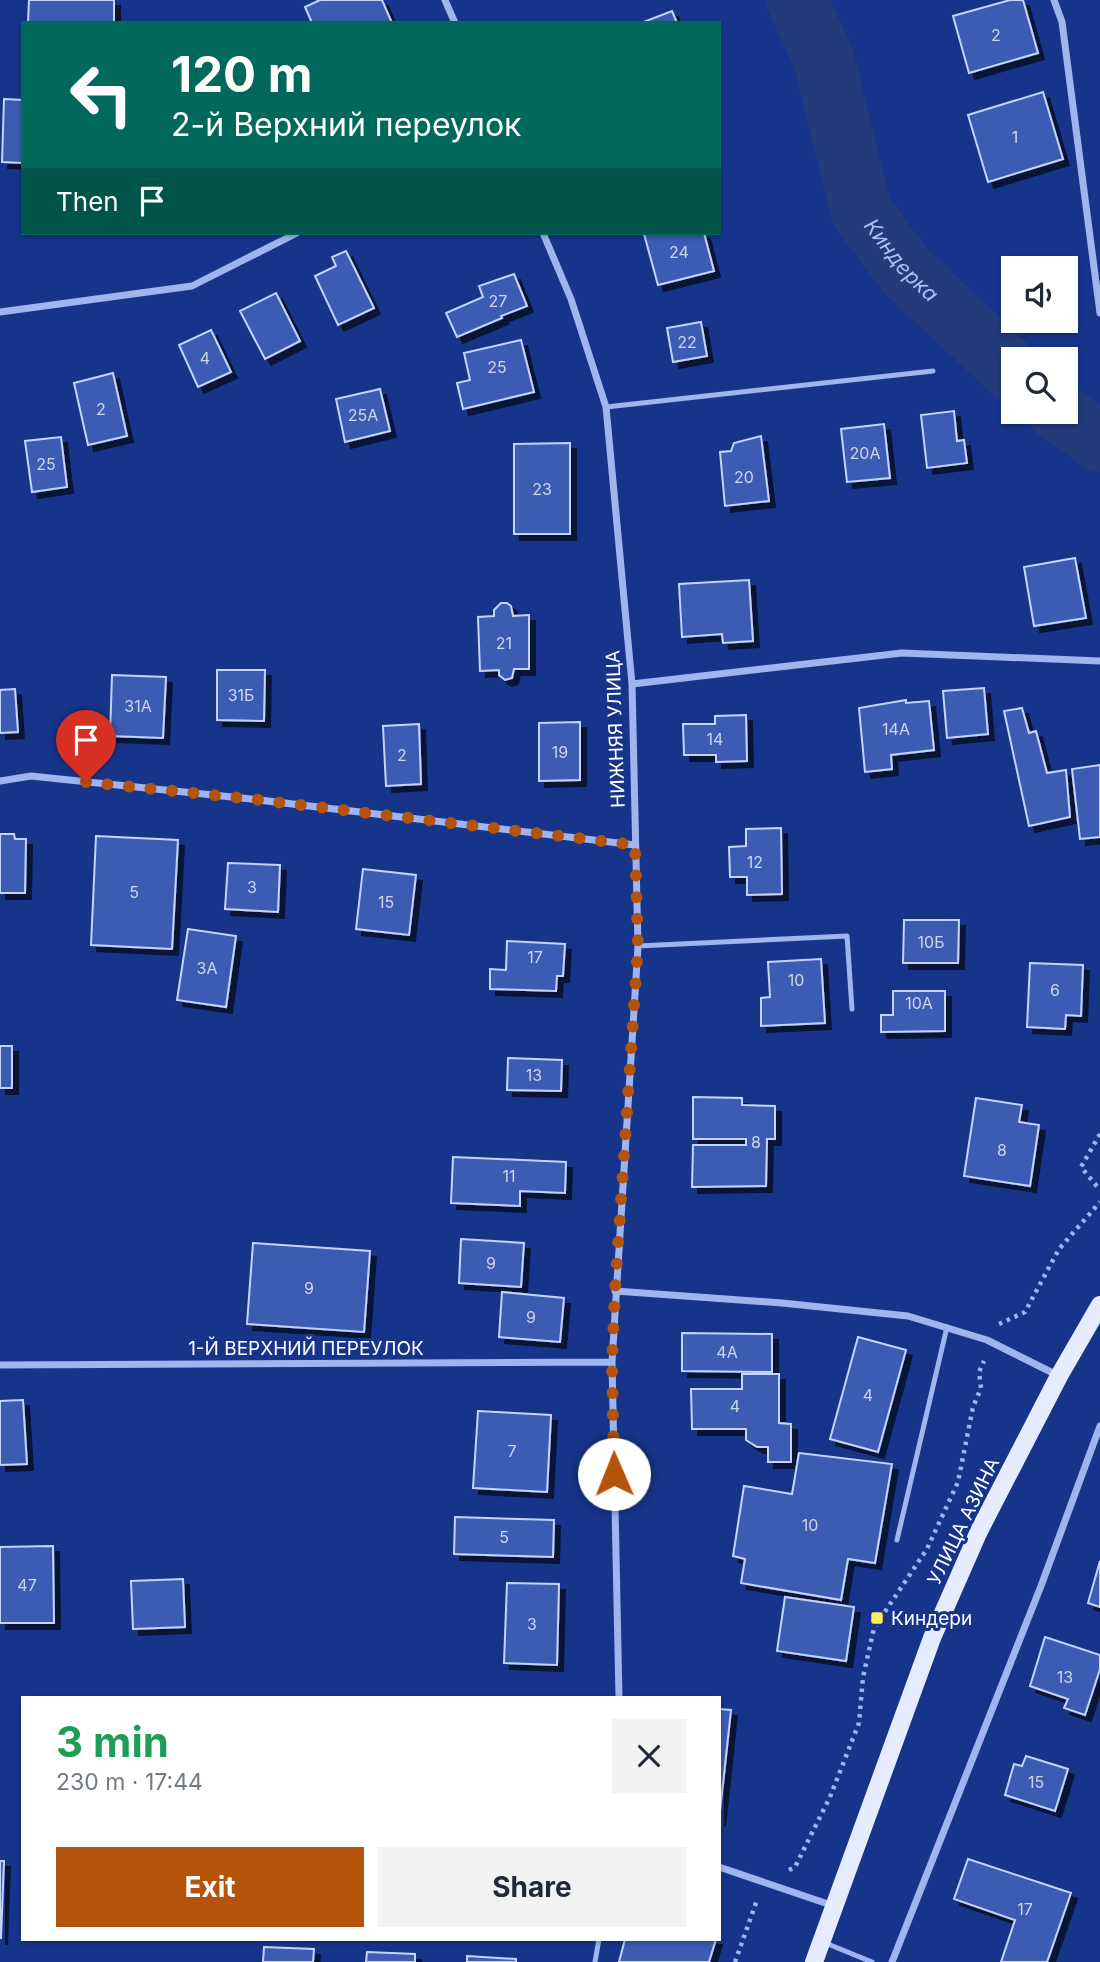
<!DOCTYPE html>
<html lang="en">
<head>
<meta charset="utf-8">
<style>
	body { margin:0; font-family:Inter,sans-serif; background:#f2f2f3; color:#1f2937; height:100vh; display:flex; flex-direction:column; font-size:26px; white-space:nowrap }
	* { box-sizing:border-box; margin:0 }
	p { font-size:23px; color:#747a83 }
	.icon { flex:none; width:38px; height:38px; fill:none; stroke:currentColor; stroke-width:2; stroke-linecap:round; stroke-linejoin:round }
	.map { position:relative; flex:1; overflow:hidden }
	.sheet { position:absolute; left:21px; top:1696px; width:700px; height:245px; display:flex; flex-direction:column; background:#fff; border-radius:0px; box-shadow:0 2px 5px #0004 }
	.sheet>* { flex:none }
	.banner { position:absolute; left:21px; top:21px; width:700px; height:214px; border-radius:0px; box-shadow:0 2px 5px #0004; background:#00695c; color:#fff; overflow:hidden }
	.buttons { position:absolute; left:1001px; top:256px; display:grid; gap:14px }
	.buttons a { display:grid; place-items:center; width:77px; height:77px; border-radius:0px; background:#fff; box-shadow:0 2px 5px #0004; font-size:35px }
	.pin { position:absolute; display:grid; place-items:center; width:60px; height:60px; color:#fff; margin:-72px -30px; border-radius:50% 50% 50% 0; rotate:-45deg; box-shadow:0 0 7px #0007 }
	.pin .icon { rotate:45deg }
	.me { position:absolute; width:77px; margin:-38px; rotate:359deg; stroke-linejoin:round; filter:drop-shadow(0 0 5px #0008) }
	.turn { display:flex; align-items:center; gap:24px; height:147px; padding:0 35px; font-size:32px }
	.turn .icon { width:91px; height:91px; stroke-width:2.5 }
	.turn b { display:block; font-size:49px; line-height:60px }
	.then { display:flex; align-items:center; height:66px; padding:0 35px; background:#0003; gap:14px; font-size:26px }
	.round { display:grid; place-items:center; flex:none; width:74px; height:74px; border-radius:0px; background:#f2f2f3 }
	.overview { display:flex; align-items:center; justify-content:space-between; height:119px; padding:0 35px }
	h1 { font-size:42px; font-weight:700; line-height:52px; color:#1e9e55 }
	.cta { display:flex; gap:14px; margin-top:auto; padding:14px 35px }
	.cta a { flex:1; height:80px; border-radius:0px; background:#b45309; color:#fff; font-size:28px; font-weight:700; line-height:80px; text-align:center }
	.cta a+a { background:#f2f2f3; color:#1f2937 }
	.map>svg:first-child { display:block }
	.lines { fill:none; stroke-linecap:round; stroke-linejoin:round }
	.river { stroke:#243b7b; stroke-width:61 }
	.building { fill:#3a5bb2; stroke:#c4d4fb; stroke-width:2; filter:url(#shadow) }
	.path { stroke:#9eb5ef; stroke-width:4.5; stroke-dasharray:3.5 5; stroke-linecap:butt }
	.lane { stroke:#9eb5ef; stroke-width:5 }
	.street { stroke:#9eb5ef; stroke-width:7 }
	.primary { stroke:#e6ecff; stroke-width:18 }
	.route { stroke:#b45309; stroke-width:12; stroke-dasharray:0 21.6 }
	.poi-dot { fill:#ffeb5c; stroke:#16358a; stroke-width:2.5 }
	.labels { text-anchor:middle; stroke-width:6; stroke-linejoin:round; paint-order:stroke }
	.number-label { font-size:16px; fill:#ced6ec }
	.street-label { font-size:19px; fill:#fff; stroke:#16358a }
	.poi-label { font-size:19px; fill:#fff; stroke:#16358a; text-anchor:start }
	.water-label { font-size:21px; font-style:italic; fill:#aac0f6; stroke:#16358a }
</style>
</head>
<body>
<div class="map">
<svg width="1100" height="1962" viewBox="0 0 1100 1962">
	<defs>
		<filter id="shadow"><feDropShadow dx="6" dy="6" stdDeviation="0" flood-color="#0009"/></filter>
	</defs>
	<rect width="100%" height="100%" fill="#16358a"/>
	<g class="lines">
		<g class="river">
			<path id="s1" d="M797,0L824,60L862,213L906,271L1013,372"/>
			<path d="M1057,411L1100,441"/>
		</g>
	</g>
	<path class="building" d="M29,0H114V23H28Z
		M320,0H382L392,23H312L305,7Z
		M1010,0H1023L1038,53L969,73L953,16Z
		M672,11L677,23H641Z
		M1043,92L1063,159L988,182L968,115Z
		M4,99L23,100V163L2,162Z
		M649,233H704L714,271L658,285L644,234Z
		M346,251L374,308L338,325L315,276L336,266L332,257Z
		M514,274L527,306L501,316L502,318L457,337L446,313L483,297L479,286Z
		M276,293L300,341L265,359L240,311Z
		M701,322L707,356L673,362L667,328Z
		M211,330L231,372L198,387L179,345Z
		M521,340L534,392L463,409L457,383L470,380L464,353Z
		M113,373L127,436L88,445L74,383Z
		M380,389L390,431L345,442L336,399Z
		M954,411L957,441L964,440L967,463L927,468L921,415Z
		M884,424L890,478L847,482L841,429Z
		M761,436L769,501L725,506L720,452L731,451L734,443Z
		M61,437L67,487L32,492L25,441Z
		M570,443V534H514V444Z
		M1075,558L1086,618L1034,626L1024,567Z
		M749,580L753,641L723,643L722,634L682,637L679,584Z
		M501,603H507L511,606L513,616L529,615V669H514L512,678L505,680L499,675V670L480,671L478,617L494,616V610Z
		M217,670H265L264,721L217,720Z
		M112,675L166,677L163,738L110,736Z
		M984,688L988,734L947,738L943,691Z
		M15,689L18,732L0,733V690Z
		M906,700V703L929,701L934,750L891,755L892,769L865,772L859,708Z
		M1022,708L1029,733L1036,731L1047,773L1066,770L1070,817L1029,826L1004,711Z
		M746,715L747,761L716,762V755H684L683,724H715V716Z
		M580,722V780L539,781V723Z
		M419,724L421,784L386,786L383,726Z
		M1100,765V837L1080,839L1072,769Z
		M781,828L782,894L747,895V877H730L729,847L746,846V829Z
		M0,834H14L15,839H26L25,893H0Z
		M96,836L178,840L172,949L91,945Z
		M228,863L280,865L278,912L225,909Z
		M363,869L416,875L409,935L356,929Z
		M904,920H959L958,963H903Z
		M188,929L236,936L226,1007L177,1000Z
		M507,941L565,944L563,976H557L556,991L490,989V969L506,970Z
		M821,959L825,1023L761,1026V998L770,997L768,962Z
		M1030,963L1083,965L1081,1016L1066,1015L1065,1029L1027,1027Z
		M893,991H945V1031L881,1032V1015H893Z
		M0,1046H12V1088H0Z
		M508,1058L562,1060L561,1091L507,1090Z
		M693,1097L742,1098V1105L775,1106V1139H767L766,1186L692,1187L693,1145H746V1139H693Z
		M976,1098L1022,1105L1019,1122L1039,1125L1030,1186L964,1176Z
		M453,1157L566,1162L565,1193L520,1191V1206L451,1203Z
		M461,1239L524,1243L521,1287L459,1283Z
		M253,1243L370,1251L364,1332L247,1324Z
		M502,1292L564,1298L560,1342L499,1337Z
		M682,1333L772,1334V1372L682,1371Z
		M858,1337L906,1350L878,1452L830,1439Z
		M742,1374H779V1423L791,1424V1462H768V1447H757L746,1440V1429H692L691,1389H742Z
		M23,1400L27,1464L0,1465V1401Z
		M478,1411L551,1415L547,1492L473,1488Z
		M799,1453L892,1464L875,1563L848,1559L841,1600L741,1583L745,1559L733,1556L744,1486L792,1494Z
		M455,1517L554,1520L553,1557L454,1554Z
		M53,1546L54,1623H0V1547Z
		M1100,1561V1607L1088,1603Z
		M183,1579L185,1627L133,1629L131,1581Z
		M507,1583L559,1584L557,1665L504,1663Z
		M785,1597L854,1607L846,1661L777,1651Z
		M1045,1637L1100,1655V1669L1085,1715L1064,1708L1068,1699L1030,1686Z
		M719,1709L731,1710L719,1821Z
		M1026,1756L1068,1769L1055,1811L1005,1795L1014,1764L1022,1766Z
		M968,1859L1071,1893L1047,1962H1001L1015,1920L954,1899Z
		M0,1861H4L1,1938H0Z
		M625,1939H716L709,1962H619Z
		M264,1947L314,1949L313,1962H263Z
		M367,1952L415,1954V1962H366Z
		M467,1956L516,1959V1962H467Z"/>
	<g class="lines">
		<path class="path" d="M1100,1134L1081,1167L1100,1190
			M999,1324L1025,1312L1059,1249L1100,1202
			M789,1870L795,1867L830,1797L859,1723L863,1677L874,1628L927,1549L958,1482L973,1407L981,1388L979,1372L984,1361
			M735,1962L757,1900"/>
		<path class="lane" d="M606,407L933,371
			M638,946L847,936L852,1009
			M897,1540L947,1327
			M823,1942L872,1962
			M595,1962L599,1939"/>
		<path class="street" d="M445,0L455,23
			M1054,0L1062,22L1100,313
			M543,233L571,299L606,407L632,684L638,946L612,1362L619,1698
			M0,312L192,286L297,233
			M632,684L902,653L1100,661
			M0,781L31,776L251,799L635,845
			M615,1291L782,1303L908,1316L987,1340L1059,1376
			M0,1365L612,1362
			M719,1867L834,1906
			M892,1962L1041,1586L1100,1426"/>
		<path class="primary" d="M814,1962L932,1638L979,1531L1059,1376L1100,1305"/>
	</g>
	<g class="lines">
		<path class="route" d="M86,782L251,799L635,845L638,946L615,1291L612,1362L614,1474"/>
	</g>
	<rect class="poi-dot" x="870" y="1611" width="14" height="14" rx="3.5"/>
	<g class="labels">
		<g class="number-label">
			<text x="996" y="41">2</text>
			<text x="1015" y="143">1</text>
			<text x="679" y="258">24</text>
			<text x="498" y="307">27</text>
			<text x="687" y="348">22</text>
			<text x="205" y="364">4</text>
			<text x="497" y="373">25</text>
			<text x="101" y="415">2</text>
			<text x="363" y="421">25А</text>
			<text x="865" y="459">20А</text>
			<text x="46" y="470">25</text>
			<text x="744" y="483">20</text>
			<text x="542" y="495">23</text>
			<text x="504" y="649">21</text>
			<text x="241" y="701">31Б</text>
			<text x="138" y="712">31А</text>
			<text x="896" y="735">14А</text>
			<text x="715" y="745">14</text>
			<text x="560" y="758">19</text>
			<text x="402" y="761">2</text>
			<text x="755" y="868">12</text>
			<text x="252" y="893">3</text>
			<text x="134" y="898">5</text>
			<text x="386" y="908">15</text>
			<text x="931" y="948">10Б</text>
			<text x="535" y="963">17</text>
			<text x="207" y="974">3А</text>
			<text x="796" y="986">10</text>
			<text x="1055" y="996">6</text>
			<text x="919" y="1009">10А</text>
			<text x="534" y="1081">13</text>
			<text x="756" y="1148">8</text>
			<text x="1002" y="1156">8</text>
			<text x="509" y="1182">11</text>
			<text x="491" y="1269">9</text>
			<text x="309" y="1294">9</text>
			<text x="531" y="1323">9</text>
			<text x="727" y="1358">4А</text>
			<text x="868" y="1401">4</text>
			<text x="735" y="1412">4</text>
			<text x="512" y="1457">7</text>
			<text x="810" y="1531">10</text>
			<text x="504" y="1543">5</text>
			<text x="27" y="1591">47</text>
			<text x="532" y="1630">3</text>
			<text x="1065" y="1683">13</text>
			<text x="1036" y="1788">15</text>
			<text x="1025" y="1915">17</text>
		</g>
		<g class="street-label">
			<text transform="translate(615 729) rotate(-92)" y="7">НИЖНЯЯ УЛИЦА</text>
			<text x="306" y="1355">1-Й ВЕРХНИЙ ПЕРЕУЛОК</text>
			<text transform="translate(963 1521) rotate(-64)" y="7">УЛИЦА АЗИНА</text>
		</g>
		<g class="poi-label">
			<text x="891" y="1625">Киндери</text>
		</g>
		<g class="water-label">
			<text dy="7" stroke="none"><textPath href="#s1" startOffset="285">Киндерка</textPath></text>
		</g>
	</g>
</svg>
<div class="buttons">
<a><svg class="icon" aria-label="sound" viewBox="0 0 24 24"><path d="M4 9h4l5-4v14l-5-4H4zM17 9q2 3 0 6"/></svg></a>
<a><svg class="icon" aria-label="search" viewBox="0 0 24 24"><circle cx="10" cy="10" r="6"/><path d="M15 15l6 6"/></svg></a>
</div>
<div class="pin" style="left:86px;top:782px;background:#d93025"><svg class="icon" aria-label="arrive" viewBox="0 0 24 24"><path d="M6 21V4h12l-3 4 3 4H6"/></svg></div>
<svg class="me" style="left:614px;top:1474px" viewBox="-20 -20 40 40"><circle r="19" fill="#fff"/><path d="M0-13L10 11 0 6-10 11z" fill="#b45309"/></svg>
<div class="banner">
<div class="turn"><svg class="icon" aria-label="left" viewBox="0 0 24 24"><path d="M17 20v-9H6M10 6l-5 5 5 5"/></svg><div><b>120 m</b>2-й Верхний переулок</div></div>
<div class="then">Then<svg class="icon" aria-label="arrive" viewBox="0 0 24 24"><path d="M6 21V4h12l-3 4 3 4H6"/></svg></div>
</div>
<section class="sheet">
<div class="overview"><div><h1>3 min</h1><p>230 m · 17:44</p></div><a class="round"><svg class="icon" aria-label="close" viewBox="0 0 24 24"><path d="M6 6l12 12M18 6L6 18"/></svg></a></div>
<div class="cta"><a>Exit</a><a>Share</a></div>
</section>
</div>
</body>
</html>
